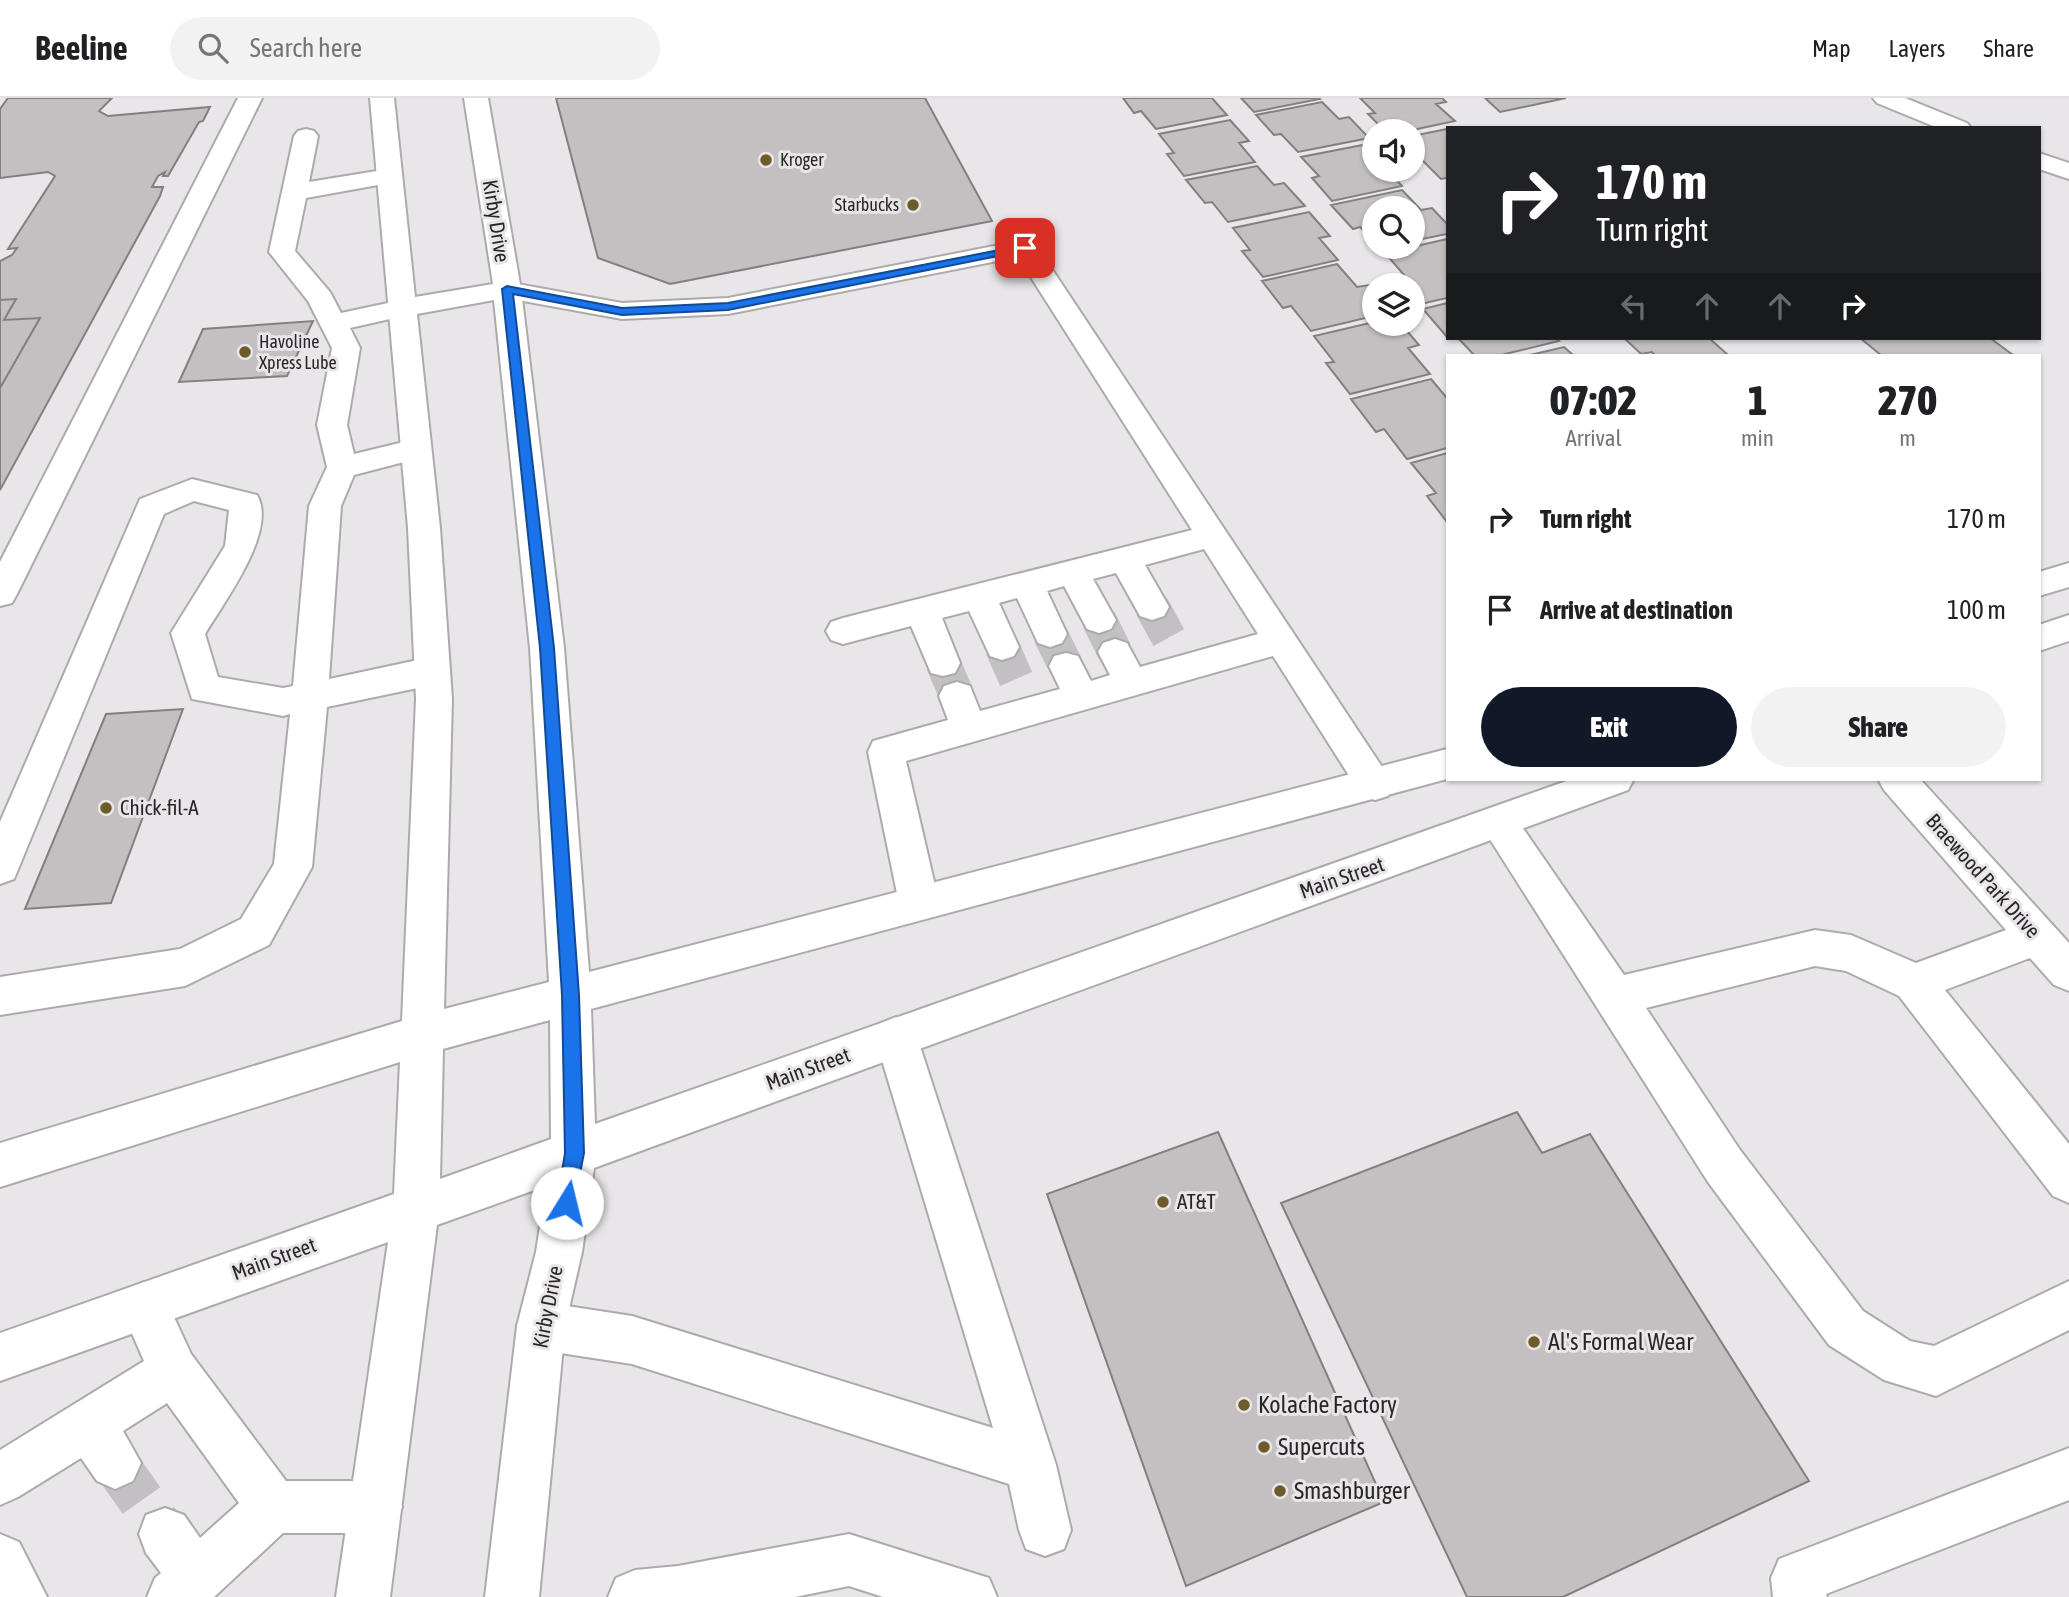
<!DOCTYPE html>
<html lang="en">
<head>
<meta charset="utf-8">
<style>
	body { margin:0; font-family:"Asap Condensed",sans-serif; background:#f2f2f2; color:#202124; height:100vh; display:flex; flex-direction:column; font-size:26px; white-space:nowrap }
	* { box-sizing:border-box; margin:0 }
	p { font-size:23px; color:#757577 }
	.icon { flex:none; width:38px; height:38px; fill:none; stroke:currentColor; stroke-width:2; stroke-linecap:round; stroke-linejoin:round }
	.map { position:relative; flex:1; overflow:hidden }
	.panel { position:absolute; left:1446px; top:256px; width:595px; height:427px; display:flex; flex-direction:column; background:#fff; border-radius:0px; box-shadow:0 2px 5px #0004 }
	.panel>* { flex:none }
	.hud { position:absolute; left:1446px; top:28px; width:595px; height:214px; border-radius:0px; box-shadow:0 2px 5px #0004; background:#202124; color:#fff; overflow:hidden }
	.buttons { position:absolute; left:1362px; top:21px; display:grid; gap:14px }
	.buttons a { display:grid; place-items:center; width:63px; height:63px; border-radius:50%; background:#fff; box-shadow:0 2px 5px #0004; font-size:35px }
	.pin { position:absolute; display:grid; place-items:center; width:60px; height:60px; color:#fff; margin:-30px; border-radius:14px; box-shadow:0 4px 10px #0006 }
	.me { position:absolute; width:77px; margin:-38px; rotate:9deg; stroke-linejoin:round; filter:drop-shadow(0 0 5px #0008) }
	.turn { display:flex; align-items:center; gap:24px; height:147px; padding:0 35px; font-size:32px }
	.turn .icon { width:91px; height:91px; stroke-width:2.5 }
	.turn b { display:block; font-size:49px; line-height:60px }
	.lanes { display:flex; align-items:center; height:66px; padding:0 35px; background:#0003; justify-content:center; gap:35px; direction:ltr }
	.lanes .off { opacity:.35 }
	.eta { display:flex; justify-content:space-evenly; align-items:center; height:119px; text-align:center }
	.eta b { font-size:42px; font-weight:800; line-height:49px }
	.action { display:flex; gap:14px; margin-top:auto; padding:14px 35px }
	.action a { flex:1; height:80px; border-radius:42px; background:#111827; color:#fff; font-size:28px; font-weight:800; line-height:80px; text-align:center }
	.action a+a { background:#f2f2f2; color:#202124 }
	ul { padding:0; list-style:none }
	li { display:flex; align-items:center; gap:21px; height:91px; padding:0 35px }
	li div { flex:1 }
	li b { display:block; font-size:26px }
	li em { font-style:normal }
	header { display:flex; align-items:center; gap:42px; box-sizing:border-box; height:98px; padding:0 35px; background:#fff; border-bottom:2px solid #e0e0e0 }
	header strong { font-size:33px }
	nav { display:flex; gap:38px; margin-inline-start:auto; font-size:24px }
	.search { width:490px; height:63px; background:#f2f2f2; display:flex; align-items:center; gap:18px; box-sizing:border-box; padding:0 24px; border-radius:38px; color:#757577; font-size:26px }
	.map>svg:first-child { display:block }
	.building { fill:#c4c0c2; stroke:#837f81; stroke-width:2 }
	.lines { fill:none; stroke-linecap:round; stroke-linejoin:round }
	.minor-tunnel-far1 { stroke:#c2c0c2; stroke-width:35; stroke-dasharray:35 18; stroke-linecap:butt }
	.minor-tunnel { stroke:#c2c0c2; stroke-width:46; stroke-dasharray:46 24; stroke-linecap:butt }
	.minor-casing { stroke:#adaaac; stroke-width:4 }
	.major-casing { stroke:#adaaac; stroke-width:4 }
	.minor { fill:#fff; fill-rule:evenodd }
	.major { fill:#fff; fill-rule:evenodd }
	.route { fill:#1a73e8; stroke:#114b97; stroke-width:2 }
	.poi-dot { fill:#6d5b29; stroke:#e9e6e9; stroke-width:2.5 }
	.labels { text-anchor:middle; stroke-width:6; stroke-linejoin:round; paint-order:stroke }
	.far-poi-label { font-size:18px; fill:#282727; stroke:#e9e6e9; text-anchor:start }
	.street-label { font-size:21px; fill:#282727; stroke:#e9e6e9 }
	.poi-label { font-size:21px; fill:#282727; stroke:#e9e6e9; text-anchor:start }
	.near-poi-label { font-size:24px; fill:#282727; stroke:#e9e6e9; text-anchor:start }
</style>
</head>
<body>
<header>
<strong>Beeline</strong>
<div class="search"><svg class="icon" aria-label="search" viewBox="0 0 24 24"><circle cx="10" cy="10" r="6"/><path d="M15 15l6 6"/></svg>Search here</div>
<nav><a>Map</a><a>Layers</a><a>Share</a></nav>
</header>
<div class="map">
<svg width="2069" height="1499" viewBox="0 0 2069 1499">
	<rect width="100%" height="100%" fill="#e9e6e9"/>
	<path class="building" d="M8,0H112L99,13L108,18L210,9L203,23L199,24L168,78H163L165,74L158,78L152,89H163L160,98L0,392V290L40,220L4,222L16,201L0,202V163L12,157L17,150L8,151L55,78L48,74L0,80V11Z
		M556,0H925L992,123L670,186L598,160Z
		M1123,0H1212L1227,17L1156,31L1141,13L1134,15Z
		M1241,0H1319L1320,1L1254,14Z
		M1360,0H1442L1446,4L1436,6L1455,23L1408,33H1385L1368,16L1375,15Z
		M1485,0H1566L1500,14Z
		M1322,4L1339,21L1349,19L1369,40L1298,54L1281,36L1274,37L1256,17Z
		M1230,22L1249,43L1239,45L1255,64L1184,78L1167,56L1174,55L1159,36Z
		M1447,31V80L1441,81L1422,62L1415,63L1412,60V38Z
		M1373,45L1374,72H1387L1402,88L1332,103L1312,80L1319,78L1301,59Z
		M1257,68L1274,87L1284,85L1305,108L1228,124L1212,104L1205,105L1186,82Z
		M1402,92L1421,112L1432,110L1447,126V136L1412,143V110H1374V144L1360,129L1353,131L1331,107Z
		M1309,114L1330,138L1319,140L1338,162L1263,179L1242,153L1250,152L1233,130Z
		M1447,141V200L1421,206L1412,196V187H1405L1398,179L1405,178L1385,155Z
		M1337,166L1357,189L1369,187L1374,193V218L1311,233L1291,208L1283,210L1262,183Z
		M16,201L4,222L40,220L0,290V202Z
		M1447,205V239L1423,211Z
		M313,223L287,278L179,284L203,231Z
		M1374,224L1401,226L1419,247L1408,250L1430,276L1350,296L1326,265L1334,264L1314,238Z
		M1458,240H1556L1559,243L1501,257H1474Z
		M1624,240H1709L1728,257H1655L1652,254L1641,256Z
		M1860,240H1990L2013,257H1881Z
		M1564,249L1573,257H1530Z
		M1431,281L1447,300V350L1407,361L1384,331L1376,334L1351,301Z
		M1447,355V424L1427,398L1436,395L1411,365Z
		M183,611L111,805L25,811L106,616Z
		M1517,1014L1542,1055L1590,1036L1809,1383L1563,1499H1467L1281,1105Z
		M1218,1034L1384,1404L1186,1488L1047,1096Z"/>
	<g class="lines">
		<path class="minor-tunnel-far1" d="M1152,509L1170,542
			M1099,522L1115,554
			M1050,536L1066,568
			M1002,549L1017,583
			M943,565L957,598"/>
		<path class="minor-tunnel" d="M115,1365L165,1436"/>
		<g class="minor-casing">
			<path id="minor" d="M238,0H262L17,496L12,505L0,508V464Z
				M306,31L314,33L318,38L309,84L389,71L398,73L401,78L398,83L389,85L306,100L295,153L330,194L341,215L402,202L412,204L416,210L412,216L350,230L360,250L347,327L354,356L416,341L427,344L431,351L427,358L354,377L341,408L329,581L432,559L444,563L449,573L444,583L432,587L327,609L312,769L269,847L185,888L0,917V879L180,851L241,821L274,766L290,616L283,618L192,601L171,535L225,448L229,412L194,403L164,416L19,769L14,781L0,786V724L140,401L192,381L257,397C278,433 224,504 205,536L218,579L283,590L293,588L309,408L327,369L317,327L332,250L308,203L269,154L294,38L298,33Z
				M1025,142L1034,144L1038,150L1394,687L1388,698L1375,702L1362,698L1273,558L906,663L939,805L933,817L919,822L905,817L899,805L868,654L873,643L948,622L939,598L944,588L957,584L970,588L980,613L1060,591L1049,568L1054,558L1066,555L1078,558L1091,583L1110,577L1098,554L1103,545L1115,541L1127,545L1140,569L1258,536L1204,451L1145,467L1169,509L1164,518L1152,522L1140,518L1116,475L1093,481L1116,522L1111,531L1099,535L1087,531L1064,488L1047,493L1067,536L1062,545L1050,549L1038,545L1017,500L999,505L1019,549L1014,558L1002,562L990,558L969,513L942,520L960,565L955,575L943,578L931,575L911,528L843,546L831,542L826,533L831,524L843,520L1192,432L1018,159L728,216L622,221L507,200L497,198L493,192L497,186L507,184L622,205L728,200Z
				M1878,681H1920L2069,845V893L2054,887L2030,860L1945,892L2069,1046V1105L2053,1098L1899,898L1846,873L1815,868L1646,910L1740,1052L1863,1213L1910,1243L1934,1248L2069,1183V1232L1936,1298L1884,1282L1829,1247L1708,1084L1479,724L1485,713L1498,708L1511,713L1624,877L1815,832L1851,837L1916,865L2006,832L1884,692Z
				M896,919L911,925L917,939L1056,1367L1071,1432L1064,1451L1045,1458L1026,1451L1019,1432L1009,1386L632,1266L541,1252L524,1245L517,1228L524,1211L541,1204L632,1218L993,1330L875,939L881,925Z
				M144,1184L161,1191L191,1256L286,1383H376L394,1391L402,1409L394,1427L376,1435H283L214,1499H147L155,1480L161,1475L146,1455L139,1436L146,1417L165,1410L184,1417L200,1440L239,1405L167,1305L123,1333L141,1365L133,1383L115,1391L97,1383L81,1360L18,1399L0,1407V1352L144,1263L120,1208L127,1191Z
				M2069,1350V1402L1826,1496L1827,1499H1773L1771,1480L1779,1461Z
				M0,1436L19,1444L47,1499H0Z
				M849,1436L989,1480L997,1499H883L849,1488L795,1499H608L616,1480L635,1472L678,1468Z"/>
		</g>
		<g class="major-casing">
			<path id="major" d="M370,0H394L415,199L493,186L464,0H488L521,192L564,550L589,874L1447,651V681L591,911L595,1026L1572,681H1634L1628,692L594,1070L582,1154L565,1228L539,1499H485L517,1228L536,1154L546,1088L437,1127L390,1499H336L388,1144L0,1283V1235L394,1096L400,964L0,1089V1045L402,923L416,601L408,430ZM494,202L530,550L549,884L444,911L452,601L440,430L417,216ZM550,922L551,1041L440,1081L443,951Z
				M1873,0H1905L1967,25L1971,30H1938L1877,5Z
				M2039,55L2069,65V81L2039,71Z
				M2069,465V489L2039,498V474Z
				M2069,517V543L2039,553V527Z"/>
		</g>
		<use href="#minor" class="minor"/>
		<use href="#major" class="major"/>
	</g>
	<path class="route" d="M1025,147L1028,148V152L728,212L622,217L513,196L554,550L579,897L584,1055L573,1111L567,1114L560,1111L557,1105L565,1055L562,897L540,550L502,191L507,188L622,210L728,205Z"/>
	<g class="poi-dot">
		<circle cx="766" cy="62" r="7"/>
		<circle cx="913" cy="107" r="7"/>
		<circle cx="245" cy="254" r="7"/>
		<circle cx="106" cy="710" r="7"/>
		<circle cx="1163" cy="1104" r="7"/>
		<circle cx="1534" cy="1244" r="7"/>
		<circle cx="1244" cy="1307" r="7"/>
		<circle cx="1264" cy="1349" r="7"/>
		<circle cx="1280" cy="1393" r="7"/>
	</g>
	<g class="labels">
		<g class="far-poi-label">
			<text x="780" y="68">Kroger</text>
			<text x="899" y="113" text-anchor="end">Starbucks</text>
			<text x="259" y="250">Havoline<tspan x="259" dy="21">Xpress Lube</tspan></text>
		</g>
		<g class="street-label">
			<text transform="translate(496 123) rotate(81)" y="7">Kirby Drive</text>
			<text transform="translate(1983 778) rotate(48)" y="7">Braewood Park Drive</text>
			<text transform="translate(1342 780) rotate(-19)" y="7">Main Street</text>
			<text transform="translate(808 971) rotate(-20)" y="7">Main Street</text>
			<text transform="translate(274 1161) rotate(-20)" y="7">Main Street</text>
			<text transform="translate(548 1209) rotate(-79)" y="7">Kirby Drive</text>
		</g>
		<g class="poi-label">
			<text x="120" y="717">Chick-fil-A</text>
			<text x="1177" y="1111">AT&amp;T</text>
		</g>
		<g class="near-poi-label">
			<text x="1548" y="1252">Al's Formal Wear</text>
			<text x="1258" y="1315">Kolache Factory</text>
			<text x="1278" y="1357">Supercuts</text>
			<text x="1294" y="1401">Smashburger</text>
		</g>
	</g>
</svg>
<div class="buttons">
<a><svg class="icon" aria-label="sound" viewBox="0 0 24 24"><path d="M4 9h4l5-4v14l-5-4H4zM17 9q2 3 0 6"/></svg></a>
<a><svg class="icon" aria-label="search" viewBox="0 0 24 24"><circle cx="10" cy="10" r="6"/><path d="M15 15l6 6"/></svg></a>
<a><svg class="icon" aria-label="layers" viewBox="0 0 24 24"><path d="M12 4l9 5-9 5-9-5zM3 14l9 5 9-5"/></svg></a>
</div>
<div class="pin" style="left:1025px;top:150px;background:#d93025"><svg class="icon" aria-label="arrive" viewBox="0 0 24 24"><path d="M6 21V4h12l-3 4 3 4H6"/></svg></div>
<svg class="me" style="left:567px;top:1105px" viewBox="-20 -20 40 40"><circle r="19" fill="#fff"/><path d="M0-13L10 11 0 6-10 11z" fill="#1a73e8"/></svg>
<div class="hud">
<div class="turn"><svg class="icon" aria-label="right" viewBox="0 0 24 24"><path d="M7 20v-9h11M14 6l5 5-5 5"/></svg><div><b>170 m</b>Turn right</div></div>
<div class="lanes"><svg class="icon off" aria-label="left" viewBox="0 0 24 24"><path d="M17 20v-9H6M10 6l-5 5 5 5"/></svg><svg class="icon off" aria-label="ahead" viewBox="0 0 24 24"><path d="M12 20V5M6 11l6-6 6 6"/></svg><svg class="icon off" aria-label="ahead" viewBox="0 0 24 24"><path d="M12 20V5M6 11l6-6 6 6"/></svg><svg class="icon" aria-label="right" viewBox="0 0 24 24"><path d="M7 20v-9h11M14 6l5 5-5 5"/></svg></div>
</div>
<section class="panel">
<div class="eta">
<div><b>07:02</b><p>Arrival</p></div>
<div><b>1</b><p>min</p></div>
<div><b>270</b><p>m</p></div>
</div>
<ul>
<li><svg class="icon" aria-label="right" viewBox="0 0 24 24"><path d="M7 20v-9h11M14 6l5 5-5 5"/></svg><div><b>Turn right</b></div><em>170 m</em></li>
<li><svg class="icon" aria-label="arrive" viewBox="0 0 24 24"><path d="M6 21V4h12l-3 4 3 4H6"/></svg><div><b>Arrive at destination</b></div><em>100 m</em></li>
</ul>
<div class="action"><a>Exit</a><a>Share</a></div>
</section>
</div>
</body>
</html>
